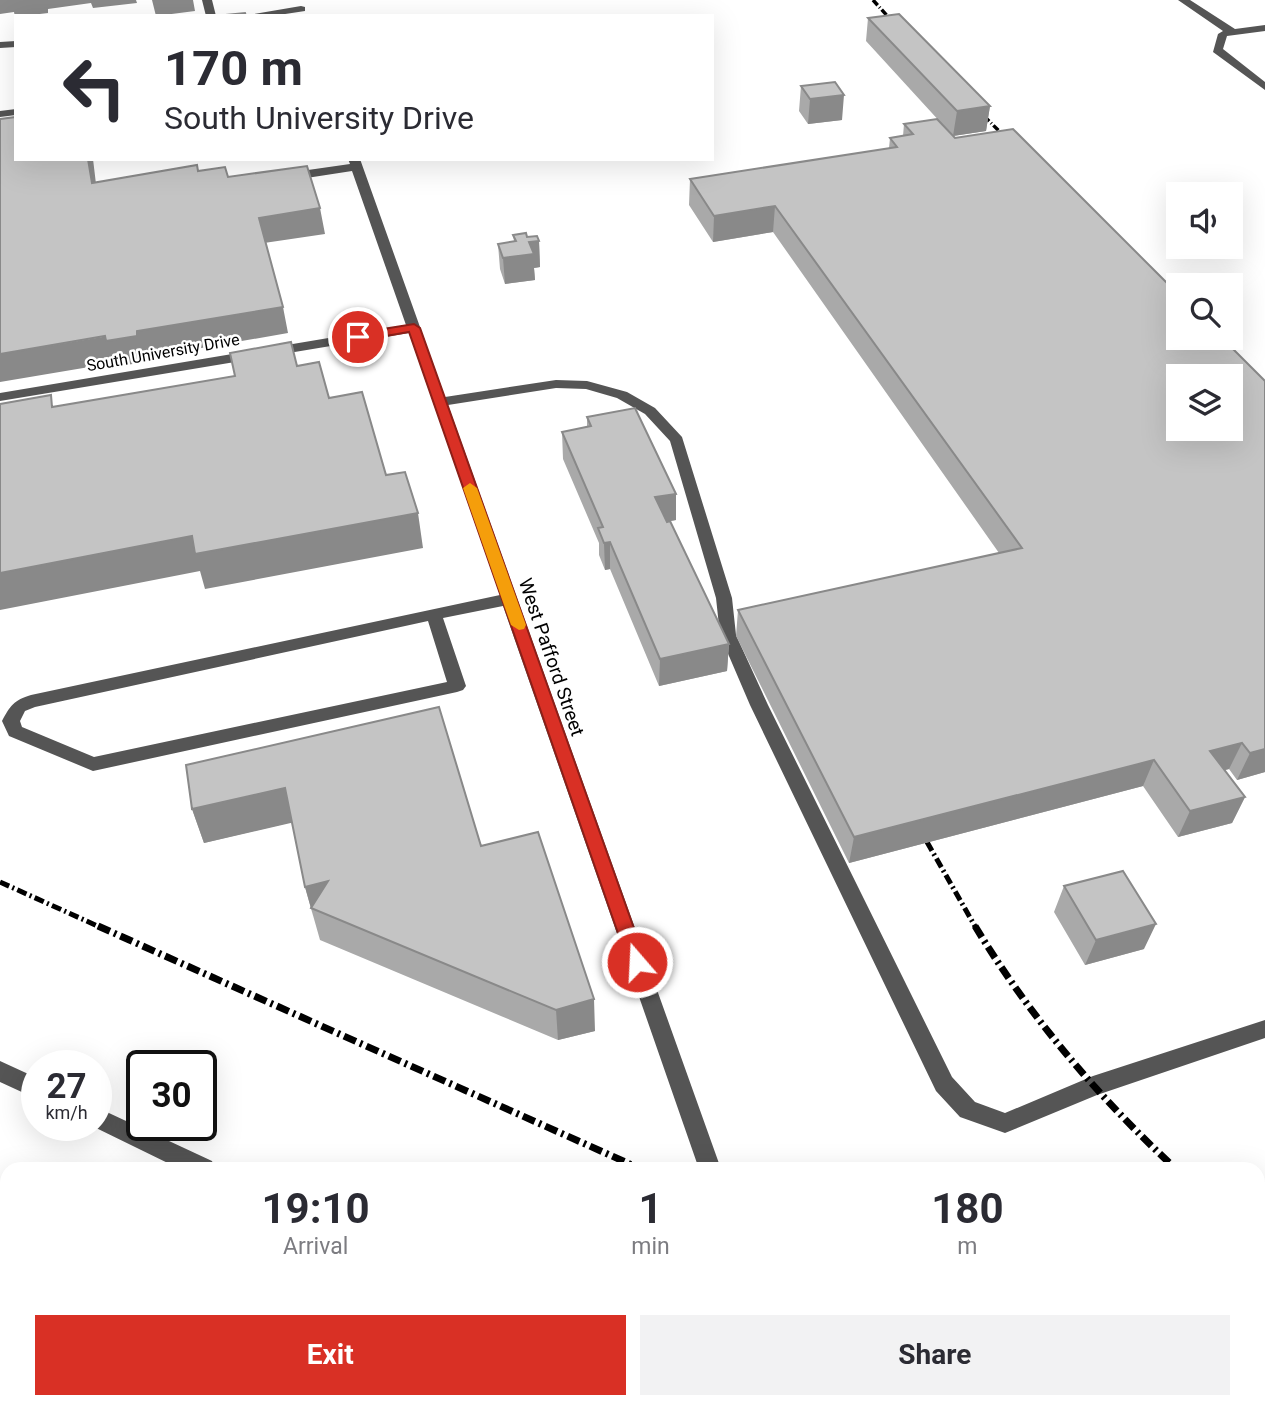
<!DOCTYPE html>
<html lang="en">
<head>
<meta charset="utf-8">
<style>
	body { margin:0; font-family:Roboto,sans-serif; background:#f2f2f3; color:#2b2b33; height:100vh; display:flex; flex-direction:column; font-size:26px; white-space:nowrap }
	* { box-sizing:border-box; margin:0 }
	p { font-size:23px; color:#7c7c81 }
	.icon { flex:none; width:38px; height:38px; fill:none; stroke:currentColor; stroke-width:2; stroke-linecap:round; stroke-linejoin:round }
	.map { position:relative; flex:1; overflow:hidden }
	.side { position:absolute; left:0px; top:1162px; width:1265px; height:247px; display:flex; flex-direction:column; background:#fff; border-radius:21px 21px 0 0; box-shadow:0 7px 28px #0002 }
	.side>* { flex:none }
	.hud { position:absolute; left:14px; top:14px; width:700px; height:147px; border-radius:0px; box-shadow:0 7px 28px #0002; background:#fff; color:#2b2b33; overflow:hidden }
	.buttons { position:absolute; left:1166px; top:182px; display:grid; gap:14px }
	.buttons a { display:grid; place-items:center; width:77px; height:77px; border-radius:0px; background:#fff; box-shadow:0 7px 28px #0002; font-size:35px }
	.speed { position:absolute; left:21px; top:1050px; display:flex; gap:14px; font-size:35px; font-weight:700; text-align:center }
	.speed>* { display:grid; place-content:center; width:91px; height:91px; border-radius:50%; background:#fff; box-shadow:0 7px 28px #0002; line-height:1 }
	.speed small { font-size:18px; font-weight:400 }
	.speed .limit { border:4px solid #111; border-radius:10px; background:#fff; color:#111 }
	.pin { position:absolute; display:grid; place-items:center; width:60px; height:60px; color:#fff; margin:-30px; border:4px solid #fff; border-radius:50%; box-shadow:0 2px 7px #0007 }
	.me { position:absolute; width:77px; margin:-38px; rotate:341deg; stroke-linejoin:round; filter:drop-shadow(0 0 5px #0008) }
	.turn { display:flex; align-items:center; gap:24px; height:147px; padding:0 35px; font-size:32px }
	.turn .icon { width:91px; height:91px; stroke-width:2.5 }
	.turn b { display:block; font-size:49px; line-height:60px }
	.eta { display:flex; justify-content:space-evenly; align-items:center; height:119px; text-align:center }
	.eta b { font-size:42px; font-weight:700; line-height:49px }
	.button { display:flex; gap:14px; margin-top:auto; padding:14px 35px }
	.button a { flex:1; height:80px; border-radius:0px; background:#d93025; color:#fff; font-size:28px; font-weight:700; line-height:80px; text-align:center }
	.button a+a { background:#f2f2f3; color:#2b2b33 }
	.map>svg:first-child { display:block }
	.lines { fill:none; stroke-linecap:round; stroke-linejoin:round }
	.minor { fill:#555; fill-rule:evenodd }
	.rail-far2 { stroke:#000; stroke-width:3.5; stroke-dasharray:7 2.5 1 2.5; stroke-linecap:butt }
	.rail-far1 { stroke:#000; stroke-width:5; stroke-dasharray:10 3.5 2 3.5; stroke-linecap:butt }
	.rail { stroke:#000; stroke-width:7; stroke-dasharray:13 4.5 2.5 4.5; stroke-linecap:butt }
	.wall { fill:#a9a9a9 }
	.shaded-wall { fill:#898989 }
	.building { fill:#c4c4c4; stroke:#898989; stroke-width:2; fill-rule:evenodd }
	.route { fill:#d93025; stroke:#8d1f18; stroke-width:2 }
	.slow { fill:#f59e0b }
	.labels { text-anchor:middle; stroke-width:5; stroke-linejoin:round; paint-order:stroke }
	.far-street-label { font-size:16px; fill:#000; stroke:#fff }
	.street-label { font-size:19px; fill:#000; stroke:#fff }
</style>
</head>
<body>
<div class="map">
<svg width="1265" height="1408" viewBox="0 0 1265 1408">
	<rect width="100%" height="100%" fill="#fff"/>
	<g class="lines">
		<path class="minor" d="M202,0H212L216,16H206Z
			M1178,0H1190L1235,29L1265,25V31L1227,36L1223,49L1265,82V90L1213,52L1218,34L1223,31Z
			M301,6L305,7V11L272,16H242Z
			M16,41V47L0,48V42Z
			M16,109V115L0,117V111Z
			M348,159H360L445,397L556,380L587,381L627,392L655,408L682,437L732,598L736,635L768,705L952,1077L975,1102L1005,1113L1093,1076L1265,1020V1038L1097,1095L1005,1133L960,1117L936,1091L750,705L720,635L716,598L670,441L645,414L617,398L586,389L556,388L448,405L721,1169H699L503,606L443,618L466,686L463,690L457,692L93,771L9,736L2,721C10,706 14,700 31,695L500,595L409,333L0,401V393L406,325L352,171L287,181L281,177L287,173L350,164ZM428,621L447,682L94,757L22,727L20,721L25,711L35,707Z
			M0,1061L37,1078V1099L0,1082Z
			M96,1107L212,1161L215,1169H180L90,1125H96Z
			M676,1402H711L714,1408H678Z"/>
		<path class="rail-far2" d="M873,0L899,29
			M975,107L1012,144"/>
		<path class="rail-far1" d="M927,842L976,928
			M0,882L102,928"/>
		<path class="rail" d="M98,926L641,1169
			M975,926C1030,1017 1098,1097 1176,1169
			M1258,1238L1265,1244
			M1186,1402L1203,1408"/>
	</g>
	<path class="wall" d="M868,18L990,106L986,131L953,136L866,41Z
		M801,86L842,120L808,124L799,111Z
		M937,119L1265,772L1237,780L1229,769L1225,770L1245,797L1232,823L1178,837L1143,786L849,863L736,636L738,610L999,553L773,232L713,242L689,205L690,179L889,148L890,138L903,136L904,124Z
		M513,235L527,237L539,241L540,267L534,268L535,280L505,284L500,269L498,244L514,241Z
		M587,417L676,520L670,521L729,644L727,671L659,686L610,569L605,570L599,555V543L563,459L562,432L587,427Z
		M192,809L481,846L595,1031L558,1040L320,940L305,887L292,822L204,843Z
		M1064,886L1144,949L1085,965L1054,912Z"/>
	<path class="shaded-wall" d="M0,0H136L137,3L93,8L91,3L48,9V13L15,17L14,12L0,14Z
		M152,0H193L195,11L156,16Z
		M844,95L842,120L808,124L810,99Z
		M990,106L986,131L953,136L957,111Z
		M88,159H93L99,209L92,183Z
		M775,206L773,232L713,242L714,216Z
		M320,208L325,234L264,243L259,218Z
		M539,241L540,267L534,268L535,280L505,284L503,258L529,242Z
		M283,307L288,333L144,358L145,362L114,367L113,363L0,382V354Z
		M676,494V520L654,524L655,497Z
		M418,513L423,548L205,589L200,571L0,610V573L192,536Z
		M610,542V569L605,570L604,543Z
		M729,644L727,671L659,686L660,659Z
		M1242,743L1229,769L1198,777L1210,751Z
		M1265,749V772L1237,780L1250,753Z
		M1154,760L1143,786L849,863L854,837Z
		M285,788L295,822L204,843L192,809Z
		M1245,797L1232,823L1178,837L1190,811Z
		M328,881L311,908L314,919L305,887Z
		M1156,924L1144,949L1085,965L1096,940Z
		M594,999L595,1031L558,1040L556,1010Z
		M0,1393L7,1400V1402H9L5,1408H0Z"/>
	<path class="building" d="M245,13L246,16H215Z
		M899,14L990,106L957,111L868,18Z
		M835,82L844,95L810,99L801,86Z
		M16,117V159H88L92,183L197,165L198,171L225,167L228,177L307,166L320,208L259,218L283,307L137,331V336L106,341L105,336L0,354V119Z
		M937,119L955,138L1013,129L1178,294V338H1222L1265,381V749L1250,753L1242,743L1210,751L1245,797L1190,811L1154,760L854,837L738,610L1022,548L775,206L714,216L690,179L897,147L890,138L913,134L904,124ZM1178,376H1230V429H1178Z
		M526,233L527,237L537,236L539,241L529,242L534,254L503,258L498,244L516,241L513,235Z
		M291,342L297,366L319,362L329,398L362,392L386,475L405,472L418,513L195,554L192,536L0,573V404L51,395L52,407L235,376L230,353Z
		M635,408L676,494L655,497L667,522L670,521L729,644L660,659L610,542L604,543L598,528L603,527L562,432L591,426L587,417Z
		M439,707L481,846L538,832L594,999L556,1010L311,908L328,881L305,887L285,788L192,809L186,765Z
		M1123,871L1156,924L1096,940L1064,886Z
		M80,1402H91L101,1408H76Z"/>
	<path class="route" d="M414,324L420,328L646,962L644,967L637,970L630,967L628,962L409,332L358,341L352,337L358,333Z"/>
	<path class="slow" d="M470,483L477,488L526,625L524,629L519,630L511,625L463,488Z"/>
	<g class="labels">
		<g class="far-street-label">
			<text transform="translate(163 352) rotate(-10)" y="6">South University Drive</text>
		</g>
		<g class="street-label">
			<text transform="translate(552 657) rotate(71)" y="7">West Pafford Street</text>
		</g>
	</g>
</svg>
<div class="buttons">
<a><svg class="icon" aria-label="sound" viewBox="0 0 24 24"><path d="M4 9h4l5-4v14l-5-4H4zM17 9q2 3 0 6"/></svg></a>
<a><svg class="icon" aria-label="search" viewBox="0 0 24 24"><circle cx="10" cy="10" r="6"/><path d="M15 15l6 6"/></svg></a>
<a><svg class="icon" aria-label="layers" viewBox="0 0 24 24"><path d="M12 4l9 5-9 5-9-5zM3 14l9 5 9-5"/></svg></a>
</div>
<div class="speed"><div>27<small>km/h</small></div><div class="limit">30</div></div>
<div class="pin" style="left:358px;top:337px;background:#d93025"><svg class="icon" aria-label="arrive" viewBox="0 0 24 24"><path d="M6 21V4h12l-3 4 3 4H6"/></svg></div>
<svg class="me" style="left:637px;top:962px" viewBox="-20 -20 40 40"><circle r="17" fill="#d93025" stroke="#fff" stroke-width="3"/><path d="M0-11L8 9 0 5-8 9z" fill="#fff"/></svg>
<div class="hud">
<div class="turn"><svg class="icon" aria-label="left" viewBox="0 0 24 24"><path d="M17 20v-9H6M10 6l-5 5 5 5"/></svg><div><b>170 m</b>South University Drive</div></div>
</div>
<section class="side">
<div class="eta">
<div><b>19:10</b><p>Arrival</p></div>
<div><b>1</b><p>min</p></div>
<div><b>180</b><p>m</p></div>
</div>
<div class="button"><a>Exit</a><a>Share</a></div>
</section>
</div>
</body>
</html>
